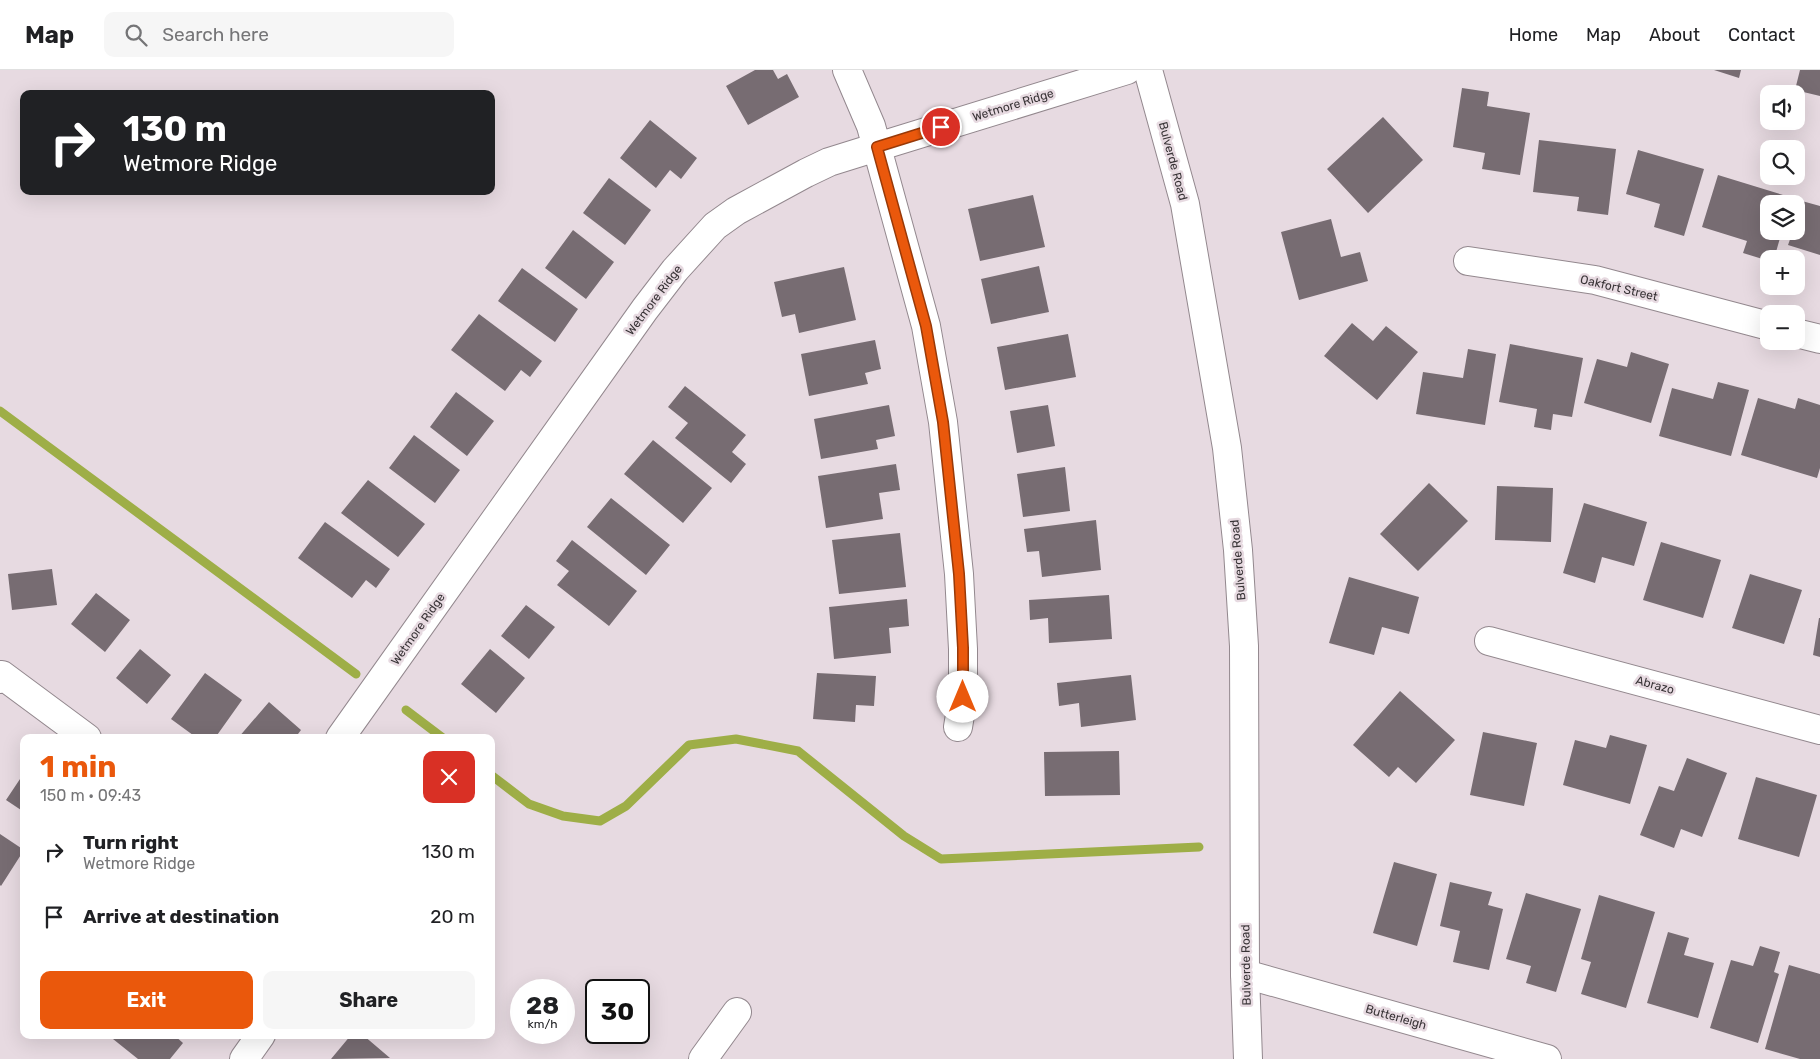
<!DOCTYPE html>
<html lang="en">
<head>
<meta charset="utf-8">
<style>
	body { margin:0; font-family:Rubik,sans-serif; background:#f6f6f6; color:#202124; height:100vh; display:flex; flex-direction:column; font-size:19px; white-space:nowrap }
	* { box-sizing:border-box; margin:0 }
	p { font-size:16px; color:#757577 }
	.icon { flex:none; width:28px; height:28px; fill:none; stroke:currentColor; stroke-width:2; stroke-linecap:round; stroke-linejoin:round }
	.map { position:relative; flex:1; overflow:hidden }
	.details { position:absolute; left:20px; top:664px; width:475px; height:305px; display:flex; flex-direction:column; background:#fff; border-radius:10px; box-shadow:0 5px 20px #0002 }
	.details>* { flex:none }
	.guide { position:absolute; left:20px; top:20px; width:475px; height:105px; border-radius:10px; box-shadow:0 5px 20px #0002; background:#202124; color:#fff; overflow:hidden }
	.buttons { position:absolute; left:1760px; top:15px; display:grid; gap:10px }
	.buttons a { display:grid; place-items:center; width:45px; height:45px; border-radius:10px; background:#fff; box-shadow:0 5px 20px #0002; font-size:25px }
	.speed { position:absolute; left:510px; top:909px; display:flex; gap:10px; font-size:25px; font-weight:700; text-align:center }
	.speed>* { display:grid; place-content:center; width:65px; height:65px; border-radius:50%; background:#fff; box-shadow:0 5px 20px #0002; line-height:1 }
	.speed small { font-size:12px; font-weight:400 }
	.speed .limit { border:2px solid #111; border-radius:8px; background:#fff; color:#111 }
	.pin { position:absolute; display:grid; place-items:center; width:42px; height:42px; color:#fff; margin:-21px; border:2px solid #fff; border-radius:50%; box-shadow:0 1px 5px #0007 }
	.me { position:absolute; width:55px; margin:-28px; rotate:0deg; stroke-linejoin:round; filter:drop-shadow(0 0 4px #0008) }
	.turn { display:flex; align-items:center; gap:18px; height:105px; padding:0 20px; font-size:22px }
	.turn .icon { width:65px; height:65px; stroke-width:2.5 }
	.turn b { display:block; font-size:35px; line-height:42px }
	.round { display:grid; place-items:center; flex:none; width:52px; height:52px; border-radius:10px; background:#f6f6f6 }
	.overview { display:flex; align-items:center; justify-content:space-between; height:85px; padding:0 20px }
	h1 { font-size:30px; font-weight:700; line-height:38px; color:#ea580c }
	.action { display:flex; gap:10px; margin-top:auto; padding:10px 20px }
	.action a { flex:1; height:58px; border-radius:10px; background:#ea580c; color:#fff; font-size:20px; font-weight:700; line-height:58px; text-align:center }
	.action a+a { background:#f6f6f6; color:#202124 }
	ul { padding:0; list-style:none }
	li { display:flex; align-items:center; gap:15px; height:65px; padding:0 20px }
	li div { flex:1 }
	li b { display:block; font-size:19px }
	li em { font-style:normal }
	header { display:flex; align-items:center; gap:30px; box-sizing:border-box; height:70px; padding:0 25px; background:#fff; border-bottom:1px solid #e0e0e0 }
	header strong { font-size:24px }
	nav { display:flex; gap:28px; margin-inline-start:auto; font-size:18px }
	.search { width:350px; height:45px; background:#f6f6f6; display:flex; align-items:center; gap:12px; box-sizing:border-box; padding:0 18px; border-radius:10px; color:#757577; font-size:19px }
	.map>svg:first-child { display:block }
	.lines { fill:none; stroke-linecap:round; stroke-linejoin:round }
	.stream { stroke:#9eae47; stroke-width:9 }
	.building { fill:#776c72 }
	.minor-casing { stroke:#93888e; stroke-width:30 }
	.major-casing { stroke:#93888e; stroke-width:30 }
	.minor { stroke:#fff; stroke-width:28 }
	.major { stroke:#fff; stroke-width:28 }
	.route-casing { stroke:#983908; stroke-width:12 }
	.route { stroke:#ea580c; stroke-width:9 }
	.labels { text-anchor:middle; stroke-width:5; stroke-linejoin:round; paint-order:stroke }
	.street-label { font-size:12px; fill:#383336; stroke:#e7dae1 }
</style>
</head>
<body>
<header>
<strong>Map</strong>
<div class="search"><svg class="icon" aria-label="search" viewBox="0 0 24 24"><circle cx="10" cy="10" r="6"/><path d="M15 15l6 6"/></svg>Search here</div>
<nav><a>Home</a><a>Map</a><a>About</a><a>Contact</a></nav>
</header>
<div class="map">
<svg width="1820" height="989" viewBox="0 0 1820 989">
	<rect width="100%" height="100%" fill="#e7dae1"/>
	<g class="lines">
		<path class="stream" d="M0,341L356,604
			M406,640L443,668
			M491,705L529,734L563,746L600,751L626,736L689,675L736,669L798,681L904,766L941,789L1199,777"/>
	</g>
	<path class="building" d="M755,0H773L778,9L787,4L799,27L748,55L726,16Z
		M1714,0H1741L1739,8Z
		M1800,0H1820V26L1795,20Z
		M1462,18L1489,22L1487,36L1530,43L1520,105L1482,99L1485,83L1453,77Z
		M1383,47L1423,90L1368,143L1327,99Z
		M650,50L697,88L681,109L670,100L656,118L620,88Z
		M1539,70L1616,79L1608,145L1577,141L1579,127L1533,122Z
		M1638,80L1704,99L1684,166L1654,157L1660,134L1626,124Z
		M1718,105L1793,128L1791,134H1769V161H1782L1774,189H1769V191L1743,183L1747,171L1702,157Z
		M609,108L651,140L625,175L583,143Z
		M1033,125L1045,177L980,191L968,139Z
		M1802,131L1820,136V185L1788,175L1793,161H1796V150Z
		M1331,149L1341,187L1360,182L1368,211L1299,230L1281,162Z
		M573,160L614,192L586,229L545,198Z
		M1039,196L1049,242L991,254L981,209Z
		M844,197L856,250L799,263L795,244L782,247L774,212Z
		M522,198L578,239L555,272L498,231Z
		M479,244L542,291L530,307L521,300L505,321L451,280Z
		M1352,253L1373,271L1386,256L1418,282L1377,330L1324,286Z
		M1068,264L1076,307L1005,320L997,277Z
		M875,270L881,299L865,303L868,314L809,326L801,284Z
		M1510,274L1583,288L1572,347L1553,344L1551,360L1534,357L1537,339L1499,332Z
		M1468,279L1496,284L1485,355L1416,344L1423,302L1463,308Z
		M1631,282L1669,294L1651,353L1584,333L1597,289L1627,297Z
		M1718,312L1749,320L1731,386L1659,366L1672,318L1713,329Z
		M685,316L746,365L732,382L746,394L731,413L675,368L688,353L668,337Z
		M456,322L494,351L467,386L430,357Z
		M1758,328L1795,339L1798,328L1820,335V398L1817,408L1741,385Z
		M889,335L895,366L876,370L878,379L821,389L814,349Z
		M1048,335L1055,376L1017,383L1010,341Z
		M414,365L460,400L435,433L389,398Z
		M653,370L712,418L683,453L624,404Z
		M896,394L900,420L879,423L883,449L826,458L818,406Z
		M1065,397L1070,441L1023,447L1017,404Z
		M368,410L425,454L398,487L341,443Z
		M1429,413L1468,451L1418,501L1380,464Z
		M1497,416L1553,418L1551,472L1495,470Z
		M611,428L670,475L646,505L587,457Z
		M1584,433L1647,452L1634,496L1602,487L1595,513L1563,503Z
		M1096,450L1101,500L1042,507L1039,481L1027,482L1024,459Z
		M325,452L390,499L376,518L366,510L352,528L298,488Z
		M900,463L906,517L839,524L832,470Z
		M572,470L637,521L609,556L557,515L569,501L556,491Z
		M1661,472L1721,490L1703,548L1643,530Z
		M52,499L57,535L12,540L8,504Z
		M1750,504L1802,520L1784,574L1732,558Z
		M1349,507L1419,527L1409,564L1382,557L1374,585L1329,573Z
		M96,523L130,550L105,582L71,554Z
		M1109,525L1112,569L1049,573L1048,548L1030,550L1029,530Z
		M907,529L909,556L889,558L891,583L834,589L829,537Z
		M526,535L555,557L529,589L501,566Z
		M1819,548H1820V587L1813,585Z
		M140,579L171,605L147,634L116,608Z
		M490,579L525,608L496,643L461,614Z
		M205,603L242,630L215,668H197L171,649Z
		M817,603L876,606L874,636L856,635L855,652L813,649Z
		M1131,605L1136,650L1081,657L1079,633L1059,636L1057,613Z
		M1400,621L1455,670L1416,713L1398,697L1389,707L1353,675Z
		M269,632L301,660L295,668H238Z
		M1483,662L1537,673L1524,736L1470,725Z
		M1610,665L1647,675L1630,734L1563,715L1575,670L1606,678Z
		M1119,681L1120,725L1045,726L1044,682Z
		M1687,688L1727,703L1702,767L1681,759L1674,778L1640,765L1659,716L1674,721Z
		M24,703V742L6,730Z
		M1756,707L1817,725L1799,787L1738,769Z
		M0,764L24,780L1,816L0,815Z
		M1394,792L1437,804L1417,876L1373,863Z
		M1450,812L1492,822L1488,835L1503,839L1489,900L1453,892L1460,861L1440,856Z
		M1526,823L1581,839L1556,922L1526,913L1531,896L1506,889Z
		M1599,825L1655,842L1626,938L1581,924L1591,892L1581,889Z
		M1668,862L1689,868L1684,885L1714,893L1698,948L1647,933Z
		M1760,876L1780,882L1774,902L1779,904L1758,973L1710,958L1731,890L1753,896Z
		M1789,895L1820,904V989H1800L1765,979Z
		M108,965H174L183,973L170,989H138Z
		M351,965H363L390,988L331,989Z"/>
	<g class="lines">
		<g class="minor-casing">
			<path id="minor" d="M847,0L871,56L926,256L943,352L959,504L963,579V627L958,657
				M1468,191L1595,210L1769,256
				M1796,263L1820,269
				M1489,571L1820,660
				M0,609L2,605L87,668
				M340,668L645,239L675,200L715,156L736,141L806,103L829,92L877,77L1127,0
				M1245,904L1547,989
				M244,989L261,965
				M703,989L737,942"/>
		</g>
		<g class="major-casing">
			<path id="major" d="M1148,0L1185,134L1227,378L1238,480L1244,576L1245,904L1248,989"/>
		</g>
		<use href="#minor" class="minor"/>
		<use href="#major" class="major"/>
	</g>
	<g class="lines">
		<g class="route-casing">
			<path id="route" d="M941,57L877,77L926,256L943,352L959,504L963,578V627"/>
		</g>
		<use href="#route" class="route"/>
	</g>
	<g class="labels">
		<g class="street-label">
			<text transform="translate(1013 35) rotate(-17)" y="4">Wetmore Ridge</text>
			<text transform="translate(1173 91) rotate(75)" y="4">Bulverde Road</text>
			<text transform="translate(1619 218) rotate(13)" y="4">Oakfort Street</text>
			<text transform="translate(654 230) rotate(-53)" y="4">Wetmore Ridge</text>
			<text transform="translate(1238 490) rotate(-95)" y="4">Bulverde Road</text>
			<text transform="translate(418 559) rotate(-55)" y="4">Wetmore Ridge</text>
			<text transform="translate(1655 615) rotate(15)" y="4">Abrazo</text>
			<text transform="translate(1246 895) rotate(-91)" y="4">Bulverde Road</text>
			<text transform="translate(1396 947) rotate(16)" y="4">Butterleigh</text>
		</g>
	</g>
</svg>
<div class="buttons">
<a><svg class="icon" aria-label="sound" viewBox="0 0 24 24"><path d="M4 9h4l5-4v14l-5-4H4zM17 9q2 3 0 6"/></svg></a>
<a><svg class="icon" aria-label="search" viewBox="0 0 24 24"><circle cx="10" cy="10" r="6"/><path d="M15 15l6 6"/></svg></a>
<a><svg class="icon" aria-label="layers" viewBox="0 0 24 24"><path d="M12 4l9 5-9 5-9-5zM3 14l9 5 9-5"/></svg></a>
<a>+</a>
<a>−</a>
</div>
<div class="speed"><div>28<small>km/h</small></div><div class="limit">30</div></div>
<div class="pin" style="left:941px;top:57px;background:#d93025"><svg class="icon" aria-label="arrive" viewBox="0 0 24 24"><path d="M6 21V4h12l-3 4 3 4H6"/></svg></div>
<svg class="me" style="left:963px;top:627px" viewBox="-20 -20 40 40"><circle r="19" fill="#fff"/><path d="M0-13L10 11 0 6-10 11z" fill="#ea580c"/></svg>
<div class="guide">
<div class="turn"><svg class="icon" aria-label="right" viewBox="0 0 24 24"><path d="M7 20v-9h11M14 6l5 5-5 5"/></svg><div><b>130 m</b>Wetmore Ridge</div></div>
</div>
<section class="details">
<div class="overview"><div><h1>1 min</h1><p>150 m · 09:43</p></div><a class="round" style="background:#d93025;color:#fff"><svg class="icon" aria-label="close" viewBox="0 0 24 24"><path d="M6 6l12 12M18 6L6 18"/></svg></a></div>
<ul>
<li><svg class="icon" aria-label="right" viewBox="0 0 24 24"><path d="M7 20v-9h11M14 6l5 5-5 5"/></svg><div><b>Turn right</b><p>Wetmore Ridge</p></div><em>130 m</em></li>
<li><svg class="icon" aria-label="arrive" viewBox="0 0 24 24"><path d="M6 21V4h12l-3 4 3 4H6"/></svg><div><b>Arrive at destination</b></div><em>20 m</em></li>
</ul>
<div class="action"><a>Exit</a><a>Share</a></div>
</section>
</div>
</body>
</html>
